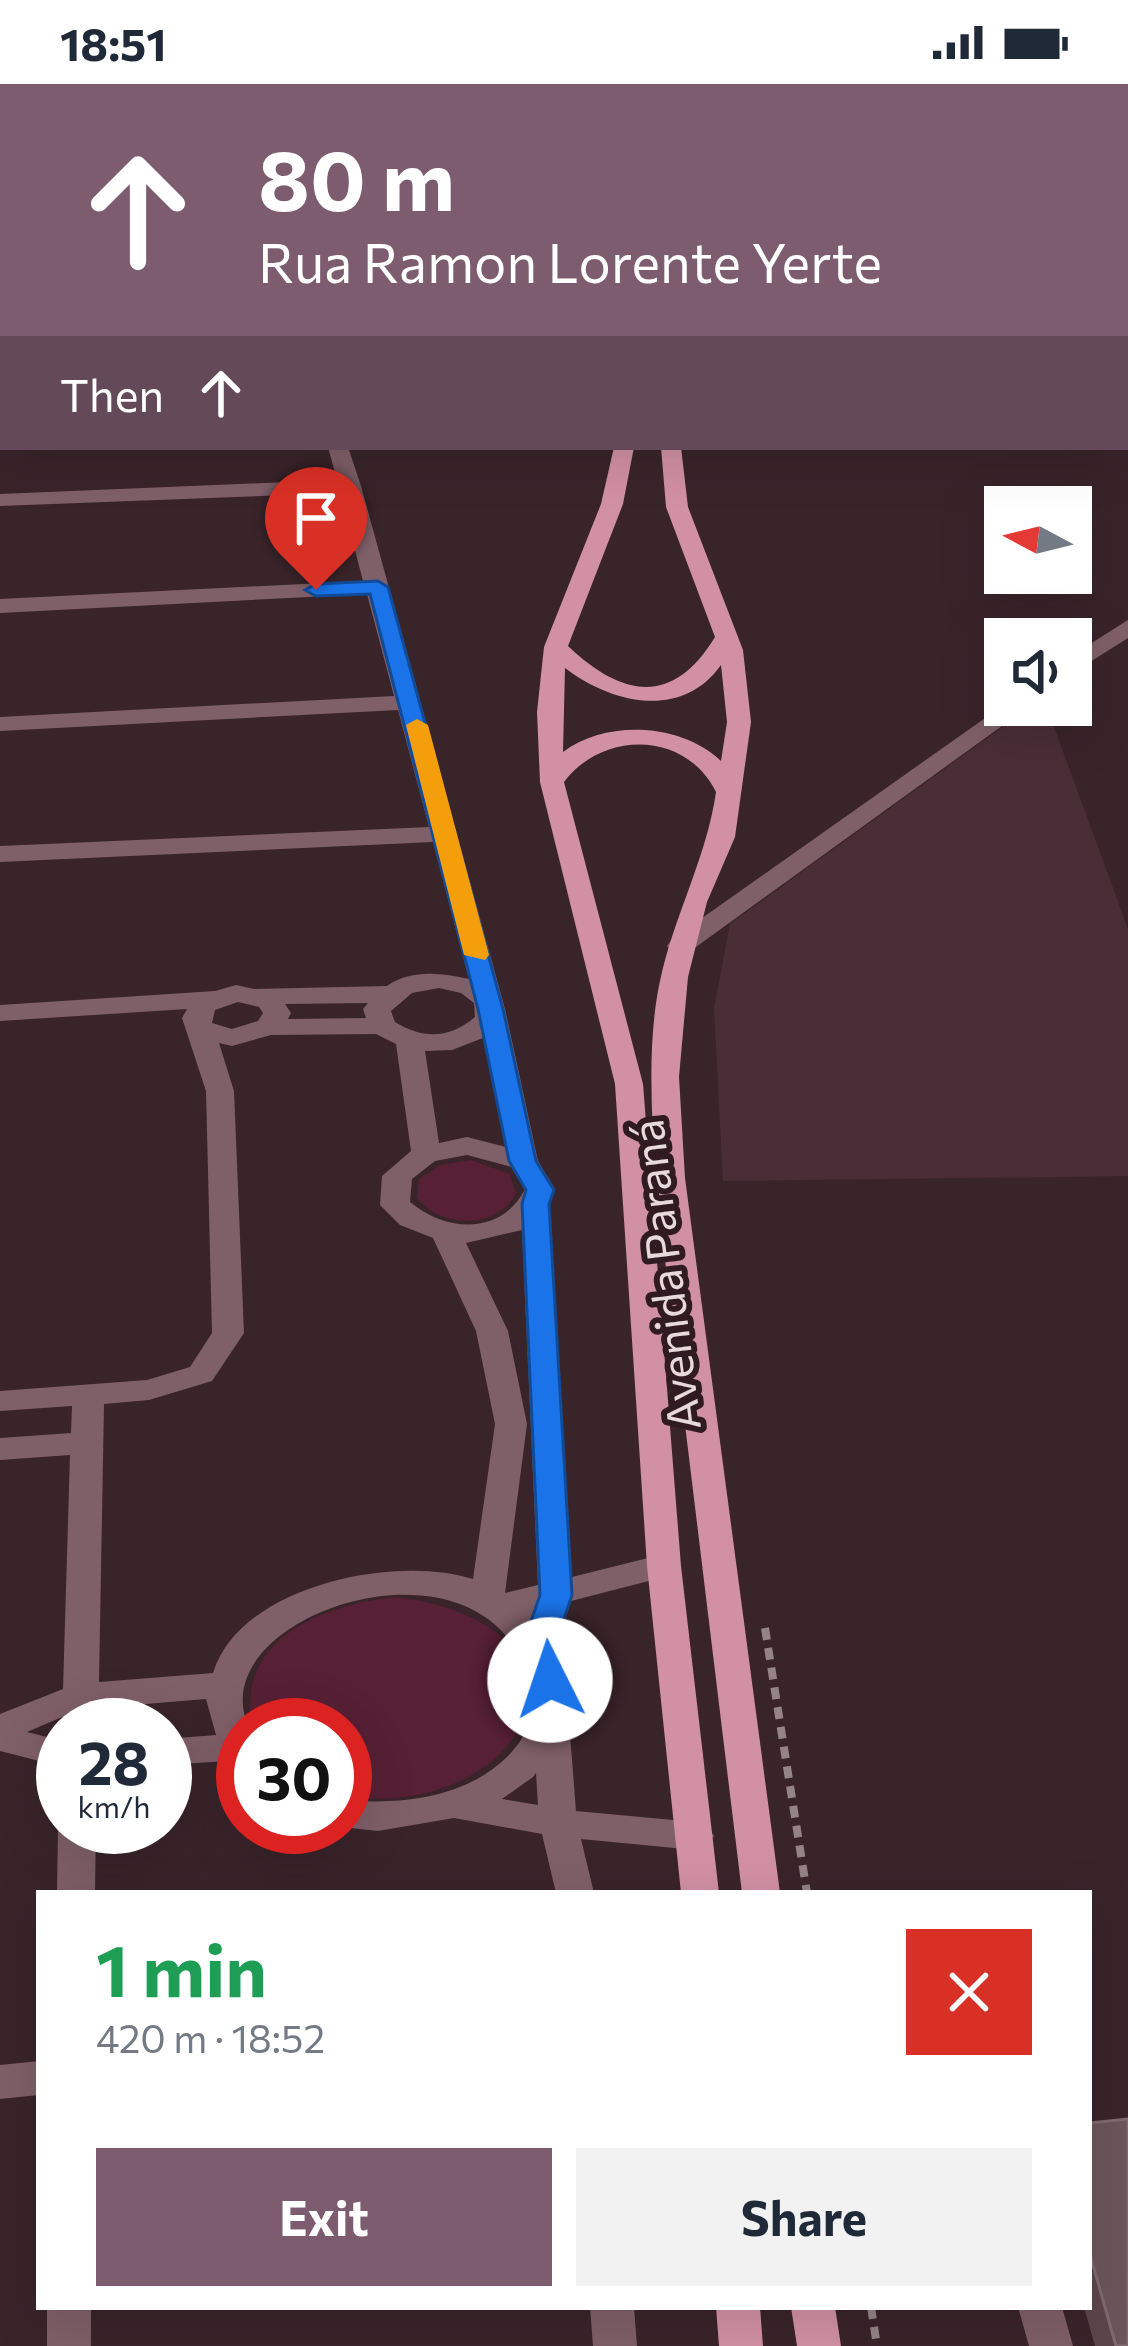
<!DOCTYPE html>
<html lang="en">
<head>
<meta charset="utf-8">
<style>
	body { margin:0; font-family:Commissioner,sans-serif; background:#f2f2f3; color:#1f2937; height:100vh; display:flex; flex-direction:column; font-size:45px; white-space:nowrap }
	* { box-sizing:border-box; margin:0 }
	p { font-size:39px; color:#747a83 }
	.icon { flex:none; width:66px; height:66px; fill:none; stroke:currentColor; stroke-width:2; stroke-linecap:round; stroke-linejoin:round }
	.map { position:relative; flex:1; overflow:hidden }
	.sheet { position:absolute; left:36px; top:1806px; width:1056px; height:420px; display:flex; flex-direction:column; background:#fff; border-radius:0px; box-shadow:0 12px 48px #0002 }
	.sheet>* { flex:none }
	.guide { position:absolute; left:0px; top:0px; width:1128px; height:366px; box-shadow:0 12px 48px #0002; background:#7d5c6f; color:#fff; overflow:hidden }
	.needle { width:78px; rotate:277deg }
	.fabs { position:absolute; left:984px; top:402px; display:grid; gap:24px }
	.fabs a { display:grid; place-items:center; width:108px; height:108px; border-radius:0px; background:#fff; box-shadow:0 12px 48px #0002; font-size:60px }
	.speed { position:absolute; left:36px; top:1614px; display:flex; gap:24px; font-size:60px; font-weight:700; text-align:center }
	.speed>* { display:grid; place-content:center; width:156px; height:156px; border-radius:50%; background:#fff; box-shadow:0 12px 48px #0002; line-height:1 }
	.speed small { font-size:30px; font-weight:400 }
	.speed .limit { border:18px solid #d22; background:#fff; color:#111 }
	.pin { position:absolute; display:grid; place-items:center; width:102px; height:102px; color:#fff; margin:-123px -51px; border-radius:50% 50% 50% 0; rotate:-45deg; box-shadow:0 0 12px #0007 }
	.pin .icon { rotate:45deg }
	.me { position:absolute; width:132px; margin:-66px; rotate:356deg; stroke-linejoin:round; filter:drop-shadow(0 0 9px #0008) }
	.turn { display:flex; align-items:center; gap:42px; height:252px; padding:0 60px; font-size:54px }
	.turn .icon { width:156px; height:156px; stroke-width:2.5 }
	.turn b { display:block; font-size:84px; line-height:102px }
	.then { display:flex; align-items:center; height:114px; padding:0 60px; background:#0003; gap:24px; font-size:45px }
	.round { display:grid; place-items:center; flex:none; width:126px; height:126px; border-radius:0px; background:#f2f2f3 }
	.headline { display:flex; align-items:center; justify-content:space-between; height:204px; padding:0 60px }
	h1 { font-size:72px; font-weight:700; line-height:90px; color:#1e9e55 }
	.action { display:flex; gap:24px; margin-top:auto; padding:24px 60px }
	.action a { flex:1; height:138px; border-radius:0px; background:#7d5c6f; color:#fff; font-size:48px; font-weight:700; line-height:138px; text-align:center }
	.action a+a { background:#f2f2f3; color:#1f2937 }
	.status { display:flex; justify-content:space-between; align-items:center; height:84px; padding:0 60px; background:#fff; direction:ltr }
	.status svg { height:33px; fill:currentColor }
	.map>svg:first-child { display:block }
	.built { fill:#4a2e37 }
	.green { fill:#572034 }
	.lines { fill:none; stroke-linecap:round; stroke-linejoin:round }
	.path { stroke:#948387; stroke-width:8; stroke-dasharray:12 8; stroke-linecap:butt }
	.minor { fill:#7f5f68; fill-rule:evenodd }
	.major { fill:#d290a4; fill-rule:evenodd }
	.wall { fill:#5c464c }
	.building { fill:#6b565b; stroke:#7f6a70; stroke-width:3 }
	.route { fill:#1a73e8; stroke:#114b97; stroke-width:3 }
	.slow { fill:#f59e0b }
	.labels { text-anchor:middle; stroke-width:12; stroke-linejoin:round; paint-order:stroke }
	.street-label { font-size:45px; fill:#e7d9dc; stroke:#2f1b21 }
</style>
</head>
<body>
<div class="status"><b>18:51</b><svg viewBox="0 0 49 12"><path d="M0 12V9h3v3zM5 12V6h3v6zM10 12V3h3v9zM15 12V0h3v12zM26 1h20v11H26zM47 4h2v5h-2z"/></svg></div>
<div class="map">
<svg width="1128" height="2262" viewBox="0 0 1128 2262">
	<rect width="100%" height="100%" fill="#39242a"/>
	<path class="built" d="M1033,621H1046L1128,845V1092L723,1097L714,924L730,840Z"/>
	<path class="green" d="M471,1076L510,1090L516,1110C497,1145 441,1145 417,1114L419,1095L440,1081Z
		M395,1513C614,1539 538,1735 345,1713V1641H252C236,1554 324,1521 395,1513Z"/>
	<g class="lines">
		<path class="path" d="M765,1544L807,1809
			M871,2223L877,2262"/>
		<path class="minor" d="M482,0H498V3H482Z
			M0,160H3V170H0Z
			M0,232H3V244H0Z
			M3,317V329L0,330V318Z
			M328,363H348L361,402L505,925L538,1077L555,1105L549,1118L572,1493L664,1470L676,1474L681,1482L676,1490L571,1517L553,1567L565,1586L576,1727L695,1738L708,1742L714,1752L708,1762L695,1766L581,1755L594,1809H556L542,1750L454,1734L378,1747L342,1743L345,1716C401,1721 466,1714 508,1672C531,1649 534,1626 530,1596C529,1583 522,1575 515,1564C444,1450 204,1539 248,1641H243V1684L228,1677L165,1681V1655L216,1651L206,1615L98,1624V1641L63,1643L62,1633L27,1648L63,1657V1683L0,1667V1630L63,1605L70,1371L0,1376V1354L71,1349L72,1322L0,1327V1307L147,1296L190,1283L212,1249L206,1007L182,934L187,925L0,937V921L215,907L236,901L254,905L387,902C411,885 442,889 469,895L433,758L0,778V762L429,743L398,626L0,647V633L394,612L367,510L0,529V515L363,497L340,409L0,422V410L337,396ZM439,904L461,909L474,919L475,933C450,955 422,955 395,938L391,927L412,909ZM238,918L259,923L263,929L258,937L232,945L212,939L215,926ZM368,919L363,925L366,934L288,935L291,929L285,920ZM376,950L396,960L411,1067L382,1092L380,1121L400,1141L433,1154L476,1247L495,1340L473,1495C396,1470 240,1501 213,1589L99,1598L104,1320L149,1316L212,1297L244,1249L234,1007L219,959L232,962L271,951ZM483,954L506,1063L467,1053L439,1059L425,967L452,966ZM467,1071L512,1083L525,1105C502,1151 447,1149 410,1118L412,1095L435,1077ZM522,1146L538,1501L505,1509L527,1340L508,1247L466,1159ZM536,1689L538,1721L502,1715L533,1693Z
			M1128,536V554L1071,590V572Z
			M1005,620L1031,621L689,868H671L667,862L671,856Z
			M63,1734V1743H96L95,1809H57L58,1743Z
			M39,1977V2011L0,2015V1981Z
			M47,2223H91V2262H47Z
			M590,2223H634L637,2262H593Z
			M1018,2223H1062L1073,2262H1029Z"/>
		<path class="major" d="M687,0H703V3H687Z
			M715,0H731V3H715Z
			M614,363H634L623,420L568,562C623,614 673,622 715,553L666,423L661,363H681L688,423L743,566L751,638L735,753L707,818L688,893L679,993L685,1094L780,1809H742L655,1094C652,1026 646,954 662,888C677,826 707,771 716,708C686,647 603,646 564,698L643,1000L681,1482L719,1809H681L647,1482L615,1000L540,698L537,628L544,563L601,420ZM721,581L727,638L721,677C682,639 606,635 563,668L565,584C612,620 682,636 721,581Z
			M716,2223H760L763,2262H719Z
			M791,2223H835L841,2262H797Z"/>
	</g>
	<path class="wall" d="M1125,8L1128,9V79L1125,77Z
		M1089,2039L1128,2262H1095L1084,2223H1089Z"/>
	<path class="building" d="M1125,8L1128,9V54L1125,53Z
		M1128,2035V2262H1116L1089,2167V2039Z"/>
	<path class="route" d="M378,497L388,503L503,925L536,1077L554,1106L549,1120L572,1511L555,1561L567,1596L550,1608L539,1604L523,1561L540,1511L522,1120L526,1106L509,1077L478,925L370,510L316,512L305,506L316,500Z"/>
	<path class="slow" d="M417,635L428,641L489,871L485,876L464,871L406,641Z"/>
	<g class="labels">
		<g class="street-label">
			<text transform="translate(666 1191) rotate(-97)" y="16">Avenida Paraná</text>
		</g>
	</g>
</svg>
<div class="fabs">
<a><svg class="needle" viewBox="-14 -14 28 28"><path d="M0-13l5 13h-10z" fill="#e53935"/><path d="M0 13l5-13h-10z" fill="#747a83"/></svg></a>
<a><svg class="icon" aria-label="sound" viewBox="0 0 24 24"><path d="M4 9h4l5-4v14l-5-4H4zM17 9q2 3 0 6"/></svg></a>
</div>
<div class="speed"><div>28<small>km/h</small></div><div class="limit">30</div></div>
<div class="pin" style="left:316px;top:506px;background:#d93025"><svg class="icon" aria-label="arrive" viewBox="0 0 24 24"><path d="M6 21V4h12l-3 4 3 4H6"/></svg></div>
<svg class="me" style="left:550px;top:1596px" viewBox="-20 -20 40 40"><circle r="19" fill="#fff"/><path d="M0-13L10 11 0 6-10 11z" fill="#1a73e8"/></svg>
<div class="guide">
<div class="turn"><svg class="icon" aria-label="ahead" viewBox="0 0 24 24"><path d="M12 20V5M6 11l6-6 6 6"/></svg><div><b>80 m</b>Rua Ramon Lorente Yerte</div></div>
<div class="then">Then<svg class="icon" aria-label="ahead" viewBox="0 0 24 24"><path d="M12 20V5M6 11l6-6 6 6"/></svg></div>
</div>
<section class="sheet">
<div class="headline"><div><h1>1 min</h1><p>420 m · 18:52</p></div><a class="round" style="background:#d93025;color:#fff"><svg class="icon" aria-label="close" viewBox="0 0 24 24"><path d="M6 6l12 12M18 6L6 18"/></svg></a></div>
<div class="action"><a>Exit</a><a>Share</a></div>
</section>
</div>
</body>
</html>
